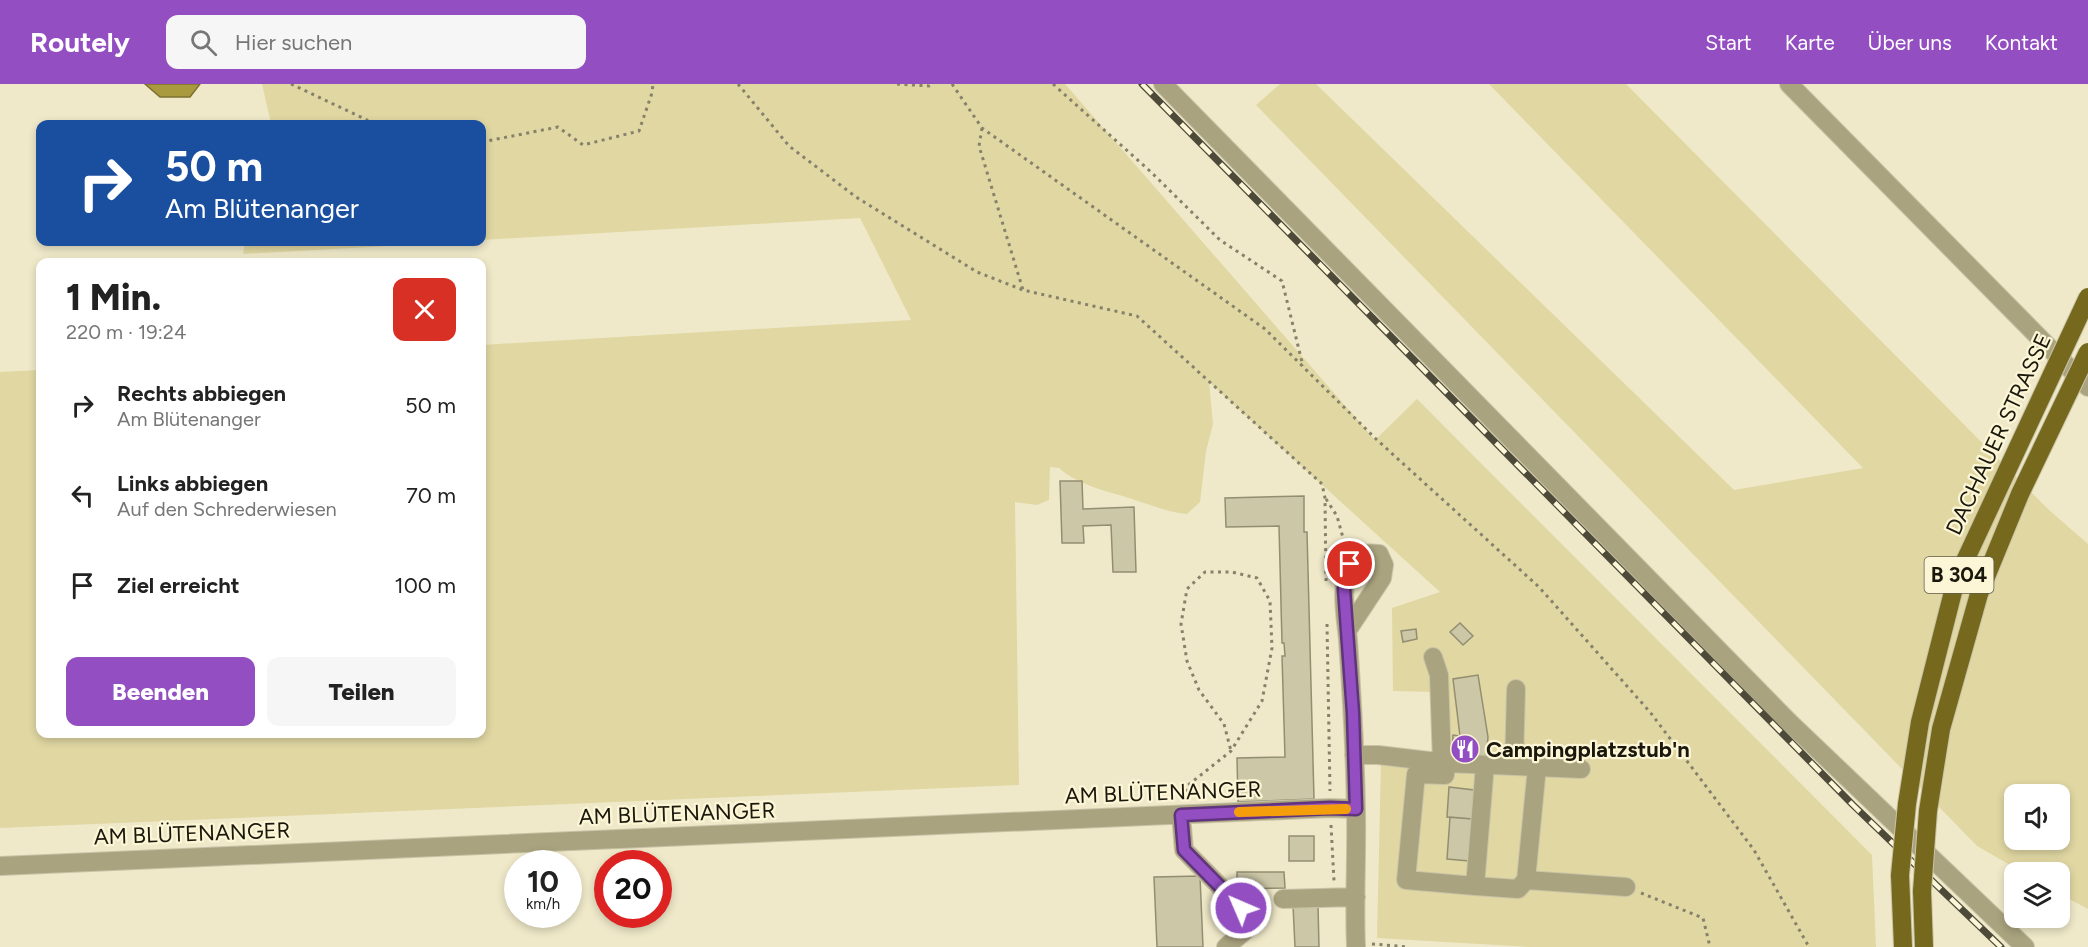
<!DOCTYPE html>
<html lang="de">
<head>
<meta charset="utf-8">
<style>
	body { margin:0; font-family:Figtree,sans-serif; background:#f6f6f6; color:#222; height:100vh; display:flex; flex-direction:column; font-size:22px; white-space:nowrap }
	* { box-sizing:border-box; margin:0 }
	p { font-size:20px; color:#767676 }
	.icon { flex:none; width:33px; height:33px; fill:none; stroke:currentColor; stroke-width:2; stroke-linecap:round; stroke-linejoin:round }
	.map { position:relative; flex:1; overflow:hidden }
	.panel { position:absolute; left:36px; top:174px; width:450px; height:480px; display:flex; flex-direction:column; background:#fff; border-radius:12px; box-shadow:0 3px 9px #0003 }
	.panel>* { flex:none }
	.hud { position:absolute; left:36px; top:36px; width:450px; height:126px; border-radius:12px; box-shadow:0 3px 9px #0003; background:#1a4fa0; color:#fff; overflow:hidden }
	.buttons { position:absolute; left:2004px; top:700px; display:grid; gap:12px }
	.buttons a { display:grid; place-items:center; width:66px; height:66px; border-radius:12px; background:#fff; box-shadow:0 3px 9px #0003; font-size:30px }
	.speed { position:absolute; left:504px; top:766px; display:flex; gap:12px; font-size:30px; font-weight:700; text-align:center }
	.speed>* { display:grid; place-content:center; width:78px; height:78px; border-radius:50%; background:#fff; box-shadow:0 3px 9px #0003; line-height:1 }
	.speed small { font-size:15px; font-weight:400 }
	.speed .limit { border:9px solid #d22; background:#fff; color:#111 }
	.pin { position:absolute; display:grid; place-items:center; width:51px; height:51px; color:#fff; margin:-26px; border:3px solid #fff; border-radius:50%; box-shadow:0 2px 6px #0007 }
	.me { position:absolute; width:66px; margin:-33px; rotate:315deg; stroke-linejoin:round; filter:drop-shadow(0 0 4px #0008) }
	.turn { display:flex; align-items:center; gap:21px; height:126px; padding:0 30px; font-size:27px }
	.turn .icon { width:78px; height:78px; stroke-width:2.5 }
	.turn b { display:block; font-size:42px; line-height:51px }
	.round { display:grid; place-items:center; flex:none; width:63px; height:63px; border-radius:12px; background:#f6f6f6 }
	.summary { display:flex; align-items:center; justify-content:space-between; height:102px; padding:0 30px }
	h1 { font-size:36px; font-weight:800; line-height:45px }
	.action { display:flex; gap:12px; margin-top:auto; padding:12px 30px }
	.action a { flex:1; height:69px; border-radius:12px; background:#934ec2; color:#fff; font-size:24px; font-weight:800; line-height:69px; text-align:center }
	.action a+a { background:#f6f6f6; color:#222 }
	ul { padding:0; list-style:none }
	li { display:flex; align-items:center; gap:18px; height:90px; padding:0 30px }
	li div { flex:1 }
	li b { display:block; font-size:22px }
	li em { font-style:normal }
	header { display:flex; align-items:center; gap:36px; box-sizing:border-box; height:84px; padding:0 30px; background:#934ec2; color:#fff }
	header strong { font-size:28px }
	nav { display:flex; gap:33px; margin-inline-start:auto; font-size:21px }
	.search { width:420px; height:54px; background:#f6f6f6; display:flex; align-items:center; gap:15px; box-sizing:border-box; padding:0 21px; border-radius:12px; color:#767676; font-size:22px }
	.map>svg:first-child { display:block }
	.green { fill:#e0d7a3; fill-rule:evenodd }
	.water { fill:#a9993f; stroke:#7e7230; stroke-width:1.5 }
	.building { fill:#ccc7a7; stroke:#938e70; stroke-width:1.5 }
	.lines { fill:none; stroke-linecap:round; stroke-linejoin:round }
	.minor-casing { stroke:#c9c3a7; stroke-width:20 }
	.major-casing { stroke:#c9c3a7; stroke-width:20 }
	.path { stroke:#86816b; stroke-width:3; stroke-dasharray:3 4.5; stroke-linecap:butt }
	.minor { stroke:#aaa37f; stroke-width:18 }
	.major { stroke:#76691d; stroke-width:18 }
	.rail-casing { stroke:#4d4a3a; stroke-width:7 }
	.rail { stroke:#fcf6d6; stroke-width:4.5; stroke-dasharray:14; stroke-linecap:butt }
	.major-bridge-casing { stroke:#c9c3a7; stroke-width:20; stroke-linecap:butt }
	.major-bridge { stroke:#76691d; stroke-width:18 }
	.route-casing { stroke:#60337e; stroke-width:15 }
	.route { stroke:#934ec2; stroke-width:10 }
	.slow { stroke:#f59e0b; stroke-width:10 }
	.labels { text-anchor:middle; stroke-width:4.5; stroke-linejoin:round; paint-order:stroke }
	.shield { fill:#fcf6d6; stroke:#5e5b49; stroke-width:1.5 }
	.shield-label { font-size:21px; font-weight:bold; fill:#1a180c }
	.street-label { font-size:22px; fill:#1a180c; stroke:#fcf6d6 }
	.poi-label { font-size:22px; font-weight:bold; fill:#1a180c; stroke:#fcf6d6; text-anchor:start }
</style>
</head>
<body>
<header>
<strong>Routely</strong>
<div class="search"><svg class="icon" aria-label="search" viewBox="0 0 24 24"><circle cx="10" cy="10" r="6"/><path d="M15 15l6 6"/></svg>Hier suchen</div>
<nav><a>Start</a><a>Karte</a><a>Über uns</a><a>Kontakt</a></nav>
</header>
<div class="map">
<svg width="2088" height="863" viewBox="0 0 2088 863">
	<rect width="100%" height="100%" fill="#efe9c9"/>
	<path class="green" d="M262,0H1065L1375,356L1417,315L1872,771L1876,863H1530L1377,854L1381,678L1436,683L1435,608L1393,607L1392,524L1440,508L1209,298L1213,340L1206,367L1200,418L1187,430C1167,428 1151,421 1132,415C1108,407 1079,402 1059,384L1050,383L1049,416L1037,421L1015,418L1019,701L0,744V288L40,286V650H482V261L911,236L860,134L482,156V40H269L270,35Z
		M1280,0H1316L1734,406L1863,384L1489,0H1626L2049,426L2088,460V825L2060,810V789H2024L1977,762L1256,21ZM2014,711H2060V756H2014Z
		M245,158H460L243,170Z"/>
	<path class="water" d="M145,0H200L190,13H160Z"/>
	<path class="building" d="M1060,397H1082L1083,425L1134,423L1136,488H1113L1111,441L1083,442L1084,459H1062Z
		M1304,412V448H1307L1314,715L1238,718L1237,674L1285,673L1282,572H1285L1284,559H1282L1279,442L1226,443L1225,414Z
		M1460,539L1473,552L1463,561L1450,548Z
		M1416,545L1417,555L1403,558L1401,547Z
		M1478,591L1488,653L1486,674L1452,672L1453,651L1460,652L1453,595Z
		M1449,703L1474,706L1472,735L1447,733Z
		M1450,733L1472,735L1469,777L1447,775Z
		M1289,752H1314V777H1289Z
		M1237,788H1284L1285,804L1237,805Z
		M1200,792L1203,863H1157L1154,793Z
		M1293,821H1318L1319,863H1295Z"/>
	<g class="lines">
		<g class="minor-casing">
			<path id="minor" d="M1163,0L1789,638L2025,863
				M1789,0L2088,303
				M1347,547L1382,494L1384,481L1379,470C1368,469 1357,469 1351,479C1339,499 1346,535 1348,556C1352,613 1355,669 1356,726C1357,771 1354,817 1356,863
				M1433,573L1439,591L1442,679
				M1354,671H1378L1446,679L1581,685
				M1446,679L1445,691L1416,690L1406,796L1475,802
				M1485,681L1475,802L1518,805L1526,796L1537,683
				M1514,682L1516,605
				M1181,731L1184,766L1255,838L1226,863
				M0,782L1330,724L1356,725
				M1526,796L1626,803
				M1283,815L1356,813"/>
		</g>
		<g class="major-casing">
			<path id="major" d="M1900,791L1903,863
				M1922,807L1924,863"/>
		</g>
		<path class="path" d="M291,0L367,36L369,40
			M738,0L789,62L856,113L977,188L1023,206L1137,232L1322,400L1325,414L1326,497
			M897,0L929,2L933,0
			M952,0L982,44L1265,245L1376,355L1539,503L1650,628L1754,766L1809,863
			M1053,0L1152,89L1220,156L1282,197L1303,282
			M982,44L979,62L1023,206
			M482,58L558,43L583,61L639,47L652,9L653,0
			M1326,415L1337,432L1345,461
			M1327,540L1330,707
			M1184,715L1187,702L1231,667L1262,617L1272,564L1270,517L1257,494L1232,488H1205L1187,505L1181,540L1187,577L1199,606L1224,640L1231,667
			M1331,741L1334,797
			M1641,809L1703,834L1710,863
			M1372,860L1409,863"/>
		<use href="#minor" class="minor"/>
		<use href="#major" class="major"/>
		<g class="rail-casing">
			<path id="rail" d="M1142,0L1853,721L2001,863"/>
		</g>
		<use href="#rail" class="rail"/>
		<g class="major-bridge-casing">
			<path id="major-bridge" d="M1900,791L1907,720L1920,638L1956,496L2088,213
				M1922,807L1928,727L1941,645L1979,510L2020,410L2088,268"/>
		</g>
		<use href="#major-bridge" class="major-bridge"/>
	</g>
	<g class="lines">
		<g class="route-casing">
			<path id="route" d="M1241,824L1184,766L1181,731L1330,724L1356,725L1353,629L1344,505L1350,480"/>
		</g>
		<use href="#route" class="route"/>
		<path class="slow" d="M1239,728L1346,725"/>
	</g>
	<defs>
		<g id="restaurant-disc" transform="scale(1.5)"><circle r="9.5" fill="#934ec2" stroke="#fcf6d6"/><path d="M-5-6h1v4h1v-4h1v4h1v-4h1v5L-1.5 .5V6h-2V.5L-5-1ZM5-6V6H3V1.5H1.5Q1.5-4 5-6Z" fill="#fff"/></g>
	</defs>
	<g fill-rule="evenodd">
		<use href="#restaurant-disc" x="1465" y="665"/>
	</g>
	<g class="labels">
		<rect class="shield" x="1924.5" y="473" width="69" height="36" rx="4.5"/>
		<g class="shield-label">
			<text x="1959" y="498">B 304</text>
		</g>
		<g class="street-label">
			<text transform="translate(1998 350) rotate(-65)" y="8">DACHAUER STRASSE</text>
			<text transform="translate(1163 708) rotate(-2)" y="8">AM BLÜTENANGER</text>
			<text transform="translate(677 729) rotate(-2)" y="8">AM BLÜTENANGER</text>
			<text transform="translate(192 749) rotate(-2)" y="8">AM BLÜTENANGER</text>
		</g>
		<g class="poi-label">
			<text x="1486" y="673">Campingplatzstub'n</text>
		</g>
	</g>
</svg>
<div class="buttons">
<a><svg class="icon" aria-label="sound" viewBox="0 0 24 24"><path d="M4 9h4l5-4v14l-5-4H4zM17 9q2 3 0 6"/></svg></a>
<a><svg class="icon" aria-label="layers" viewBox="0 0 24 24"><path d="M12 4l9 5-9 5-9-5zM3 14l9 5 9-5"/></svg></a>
</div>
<div class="speed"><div>10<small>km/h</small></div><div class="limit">20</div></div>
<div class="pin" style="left:1350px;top:480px;background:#d93025"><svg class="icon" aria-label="arrive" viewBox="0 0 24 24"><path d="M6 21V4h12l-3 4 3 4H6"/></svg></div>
<svg class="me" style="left:1241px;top:824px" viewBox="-20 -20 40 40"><circle r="17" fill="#934ec2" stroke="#fff" stroke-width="3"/><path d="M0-11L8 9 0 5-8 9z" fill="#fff"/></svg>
<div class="hud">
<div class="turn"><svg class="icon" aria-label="right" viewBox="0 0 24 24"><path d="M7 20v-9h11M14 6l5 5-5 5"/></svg><div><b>50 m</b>Am Blütenanger</div></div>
</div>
<section class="panel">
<div class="summary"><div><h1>1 Min.</h1><p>220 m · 19:24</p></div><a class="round" style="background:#d93025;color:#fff"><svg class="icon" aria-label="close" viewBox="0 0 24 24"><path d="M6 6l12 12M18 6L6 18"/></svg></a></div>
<ul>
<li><svg class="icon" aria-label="right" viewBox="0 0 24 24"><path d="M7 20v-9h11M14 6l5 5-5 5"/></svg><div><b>Rechts abbiegen</b><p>Am Blütenanger</p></div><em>50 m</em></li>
<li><svg class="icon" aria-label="left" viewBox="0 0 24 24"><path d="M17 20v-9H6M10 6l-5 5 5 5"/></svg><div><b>Links abbiegen</b><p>Auf den Schrederwiesen</p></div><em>70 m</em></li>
<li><svg class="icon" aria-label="arrive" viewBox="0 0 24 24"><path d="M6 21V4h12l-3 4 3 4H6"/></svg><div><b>Ziel erreicht</b></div><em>100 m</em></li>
</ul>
<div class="action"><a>Beenden</a><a>Teilen</a></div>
</section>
</div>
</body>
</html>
